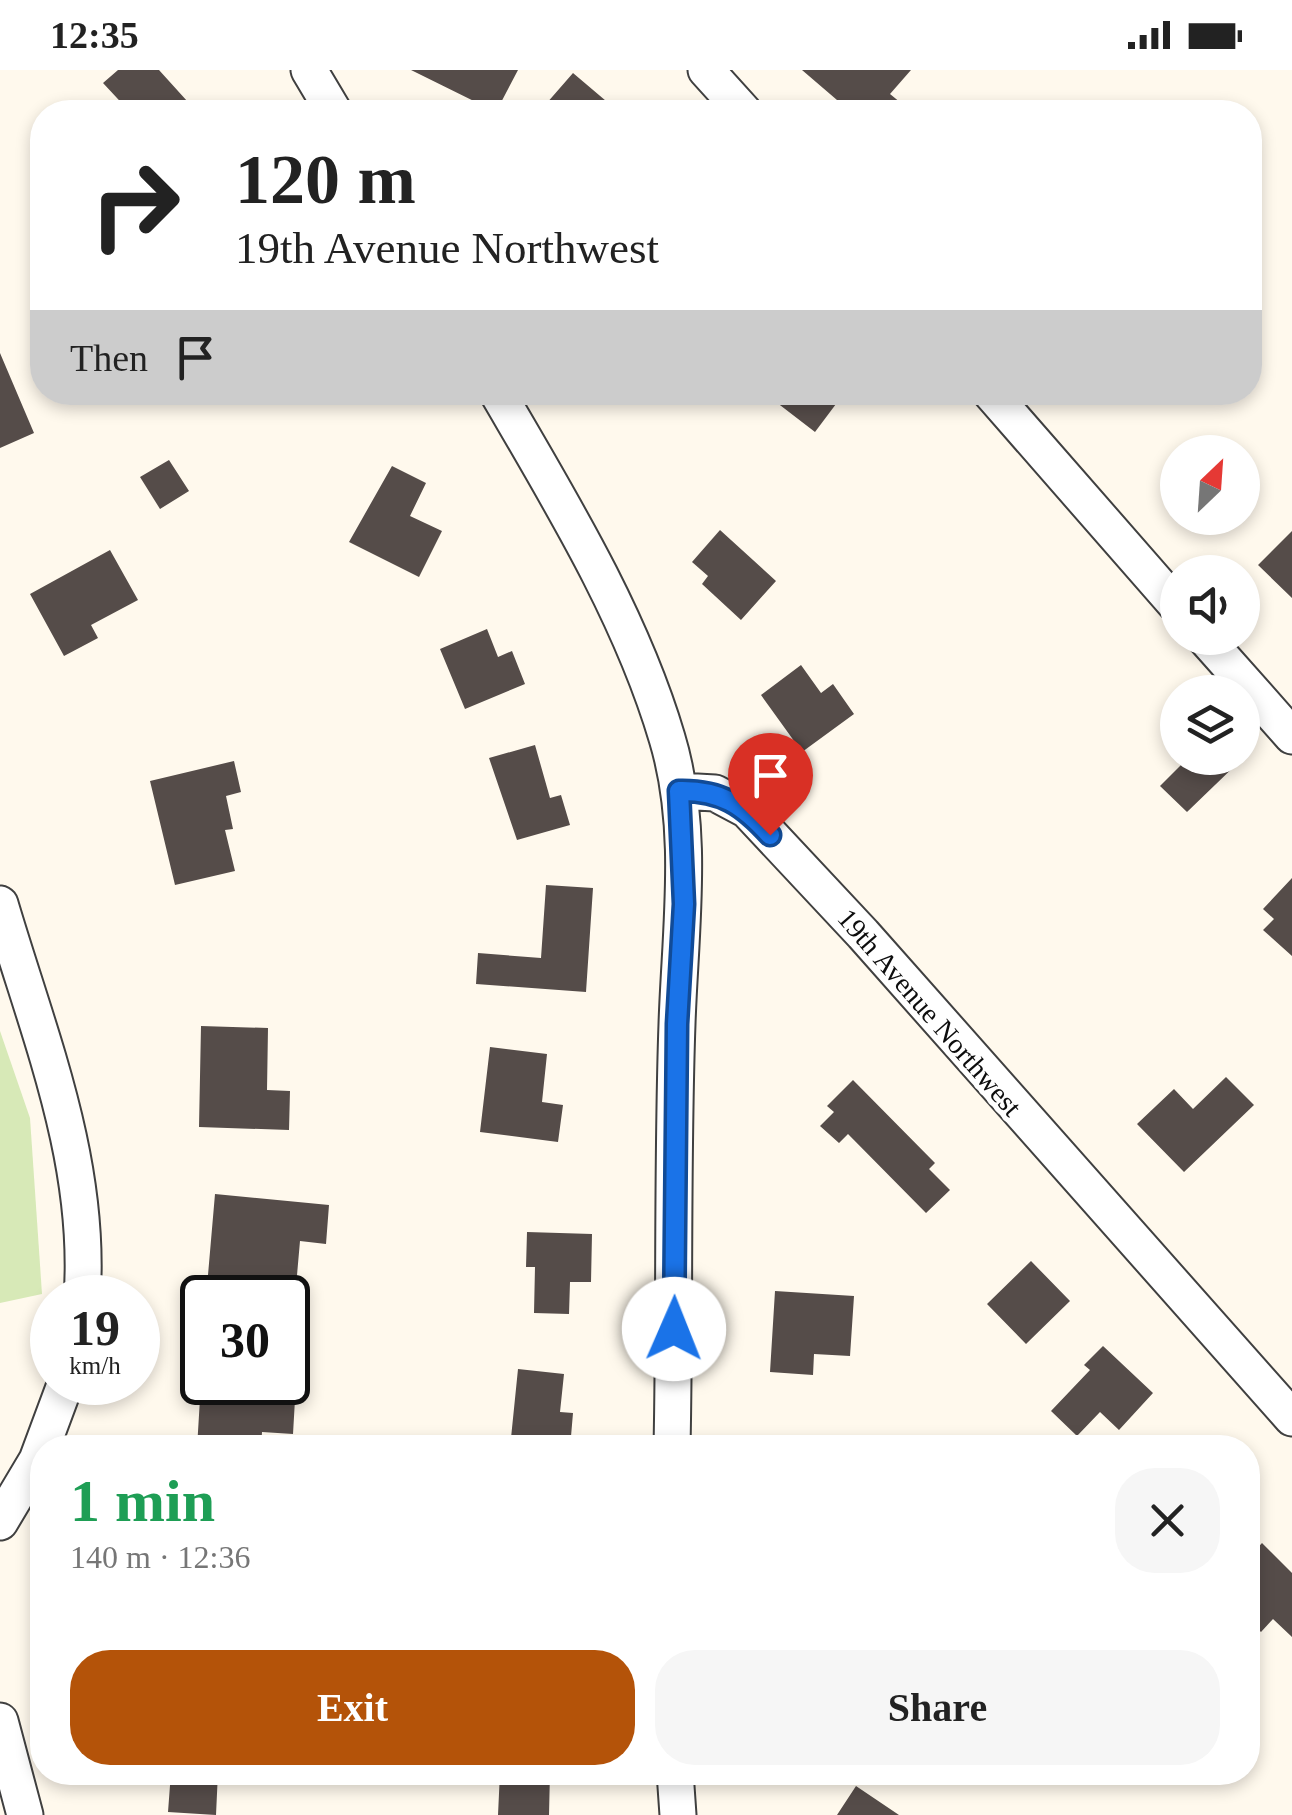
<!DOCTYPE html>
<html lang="en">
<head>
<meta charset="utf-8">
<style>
	body { margin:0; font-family:"Times New Roman",serif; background:#f6f6f6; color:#222; height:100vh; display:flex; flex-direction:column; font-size:38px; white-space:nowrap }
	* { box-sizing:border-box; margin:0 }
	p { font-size:32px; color:#767676 }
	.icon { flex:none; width:55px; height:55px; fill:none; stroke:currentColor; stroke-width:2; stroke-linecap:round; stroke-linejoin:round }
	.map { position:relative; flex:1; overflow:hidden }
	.details { position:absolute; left:30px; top:1365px; width:1230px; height:350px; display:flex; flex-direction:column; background:#fff; border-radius:40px; box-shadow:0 5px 15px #0003 }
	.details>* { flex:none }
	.banner { position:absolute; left:30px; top:30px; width:1232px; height:305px; border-radius:40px; box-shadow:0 5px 15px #0003; background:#fff; color:#222; overflow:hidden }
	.needle { width:65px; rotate:25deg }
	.tools { position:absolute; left:1160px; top:365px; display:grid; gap:20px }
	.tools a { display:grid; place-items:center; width:100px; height:100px; border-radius:50%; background:#fff; box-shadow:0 5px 15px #0003; font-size:50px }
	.speed { position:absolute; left:30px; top:1205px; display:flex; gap:20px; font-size:50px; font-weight:700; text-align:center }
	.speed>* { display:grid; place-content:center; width:130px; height:130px; border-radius:50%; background:#fff; box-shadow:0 5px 15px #0003; line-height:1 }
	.speed small { font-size:25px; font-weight:400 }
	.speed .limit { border:5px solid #111; border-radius:15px; background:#fff; color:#111 }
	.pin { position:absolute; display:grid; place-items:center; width:85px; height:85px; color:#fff; margin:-102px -42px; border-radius:50% 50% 50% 0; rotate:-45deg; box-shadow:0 0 10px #0007 }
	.pin .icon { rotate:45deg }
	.me { position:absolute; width:110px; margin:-55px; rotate:1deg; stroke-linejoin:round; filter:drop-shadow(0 0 8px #0008) }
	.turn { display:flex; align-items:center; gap:35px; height:210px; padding:0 40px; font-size:45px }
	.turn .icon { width:130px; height:130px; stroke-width:2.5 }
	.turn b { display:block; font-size:70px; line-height:85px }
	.then { display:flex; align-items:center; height:95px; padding:0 40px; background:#0003; gap:20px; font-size:38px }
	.round { display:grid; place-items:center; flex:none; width:105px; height:105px; border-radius:40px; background:#f6f6f6 }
	.overview { display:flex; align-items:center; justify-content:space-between; height:170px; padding:0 40px }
	h1 { font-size:60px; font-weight:800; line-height:75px; color:#1e9e55 }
	.cta { display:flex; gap:20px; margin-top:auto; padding:20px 40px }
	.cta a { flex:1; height:115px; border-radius:40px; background:#b45309; color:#fff; font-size:40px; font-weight:800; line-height:115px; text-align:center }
	.cta a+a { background:#f6f6f6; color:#222 }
	.status { display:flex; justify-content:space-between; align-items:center; height:70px; padding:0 50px; background:#fff; direction:ltr }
	.status svg { height:28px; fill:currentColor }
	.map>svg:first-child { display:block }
	.green { fill:#d7e9b7 }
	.building { fill:#554c49 }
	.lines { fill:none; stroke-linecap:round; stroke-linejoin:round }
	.minor-casing { stroke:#404040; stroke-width:39 }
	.minor { stroke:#fff; stroke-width:35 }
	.route-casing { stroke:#114b97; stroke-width:25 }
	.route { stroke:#1a73e8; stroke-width:18 }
	.labels { text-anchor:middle; stroke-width:10; stroke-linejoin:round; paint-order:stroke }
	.street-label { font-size:28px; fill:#0d0d0d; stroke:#fff }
</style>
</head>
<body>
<div class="status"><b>12:35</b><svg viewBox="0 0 49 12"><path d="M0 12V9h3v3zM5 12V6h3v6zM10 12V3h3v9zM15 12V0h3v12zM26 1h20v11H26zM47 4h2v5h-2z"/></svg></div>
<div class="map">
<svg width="1292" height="1745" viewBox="0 0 1292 1745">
	<rect width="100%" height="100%" fill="#fff9ed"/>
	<path class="green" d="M0,961L30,1048L42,1224L0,1233Z"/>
	<path class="building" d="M118,0H159L197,42H130L103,13Z
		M411,0H518L496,42Z
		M802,0H911L890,24L912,42H851Z
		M573,3L619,42H539Z
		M0,283L34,363L0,378Z
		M763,322H845L815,362Z
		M169,390L189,421L160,439L140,407Z
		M392,396L426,413L410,446L442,461L419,507L349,472Z
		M720,460L776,511L741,550L702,514L708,506L692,492Z
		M1292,461V528L1258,495Z
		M110,480L138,530L91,555L98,568L64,586L30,524Z
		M487,559L498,587L512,581L525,614L465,639L440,579Z
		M801,595L821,623L833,614L854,644L802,682L761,625Z
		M535,675L550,728L561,725L570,755L517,770L489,688Z
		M1188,688H1243L1187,742L1160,716Z
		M234,691L241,722L226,726L233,759L225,760L235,801L175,815L150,711Z
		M1292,808V886L1263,860L1274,849L1263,839Z
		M546,815L593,818L586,922L476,914L478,883L541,888Z
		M201,956L268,958L267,1020L290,1021L289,1060L199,1057Z
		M490,977L547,984L542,1032L563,1035L558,1072L480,1062Z
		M1226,1007L1254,1035L1184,1102L1137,1054L1174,1019L1193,1039Z
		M853,1010L935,1093L929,1099L950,1120L926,1143L848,1064L839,1073L820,1056L834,1042L827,1036Z
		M215,1124L329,1135L326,1174L300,1171L295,1228H206Z
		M527,1162L592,1164L591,1212H570L569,1244L534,1243L535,1197H526Z
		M1031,1191L1070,1231L1026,1274L987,1234Z
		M775,1221L854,1226L850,1286L814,1284L813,1305L770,1302Z
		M1103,1276L1153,1323L1119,1360L1100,1342L1077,1366L1051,1341L1090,1300L1084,1295Z
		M518,1299L564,1304L560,1342L573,1343L570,1378H516L517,1369L511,1368Z
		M201,1312H296L293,1364L262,1362L261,1378H197Z
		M1262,1473L1292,1503V1567L1273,1549L1261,1562L1248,1549V1488Z
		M171,1702H218L216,1745L168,1742Z
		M500,1702H550L549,1745H498Z
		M856,1716L899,1745H837Z"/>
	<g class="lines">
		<g class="minor-casing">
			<path id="minor" d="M309,0L334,42
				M706,0L744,42
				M497,322C561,432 631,546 667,668C695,760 680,860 677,954C672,1095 675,1236 672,1378
				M990,322L1178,537
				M1205,568L1292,666
				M679,721L715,723L747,740L863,864L1292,1348
				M0,834C38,963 92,1090 82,1228
				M0,1452L37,1390L66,1312
				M0,1651L25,1745
				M675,1702L678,1745"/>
		</g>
		<use href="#minor" class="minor"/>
	</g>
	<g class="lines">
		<g class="route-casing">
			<path id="route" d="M674,1259L677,954L684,834L679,721C721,720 743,735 770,765"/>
		</g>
		<use href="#route" class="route"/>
	</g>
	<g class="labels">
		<g class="street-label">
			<text transform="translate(930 942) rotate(49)" y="10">19th Avenue Northwest</text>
		</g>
	</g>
</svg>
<div class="tools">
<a><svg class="needle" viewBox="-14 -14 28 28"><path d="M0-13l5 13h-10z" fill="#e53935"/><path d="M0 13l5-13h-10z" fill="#767676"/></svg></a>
<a><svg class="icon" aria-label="sound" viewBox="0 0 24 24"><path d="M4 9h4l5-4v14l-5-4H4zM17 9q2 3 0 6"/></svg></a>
<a><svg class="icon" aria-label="layers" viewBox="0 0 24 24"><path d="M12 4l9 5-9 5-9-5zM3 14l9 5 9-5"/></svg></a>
</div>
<div class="speed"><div>19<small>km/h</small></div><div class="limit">30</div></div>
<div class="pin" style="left:770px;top:765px;background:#d93025"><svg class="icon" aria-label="arrive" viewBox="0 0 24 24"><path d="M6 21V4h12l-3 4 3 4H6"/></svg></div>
<svg class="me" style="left:674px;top:1259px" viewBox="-20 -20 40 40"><circle r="19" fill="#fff"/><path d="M0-13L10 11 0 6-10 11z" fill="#1a73e8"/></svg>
<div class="banner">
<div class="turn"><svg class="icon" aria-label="right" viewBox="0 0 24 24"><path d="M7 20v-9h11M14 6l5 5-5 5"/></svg><div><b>120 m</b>19th Avenue Northwest</div></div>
<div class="then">Then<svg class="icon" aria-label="arrive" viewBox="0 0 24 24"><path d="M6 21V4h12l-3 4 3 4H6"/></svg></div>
</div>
<section class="details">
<div class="overview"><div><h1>1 min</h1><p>140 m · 12:36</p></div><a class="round"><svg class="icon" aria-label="close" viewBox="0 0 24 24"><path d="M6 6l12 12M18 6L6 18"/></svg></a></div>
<div class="cta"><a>Exit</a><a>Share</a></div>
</section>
</div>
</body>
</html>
